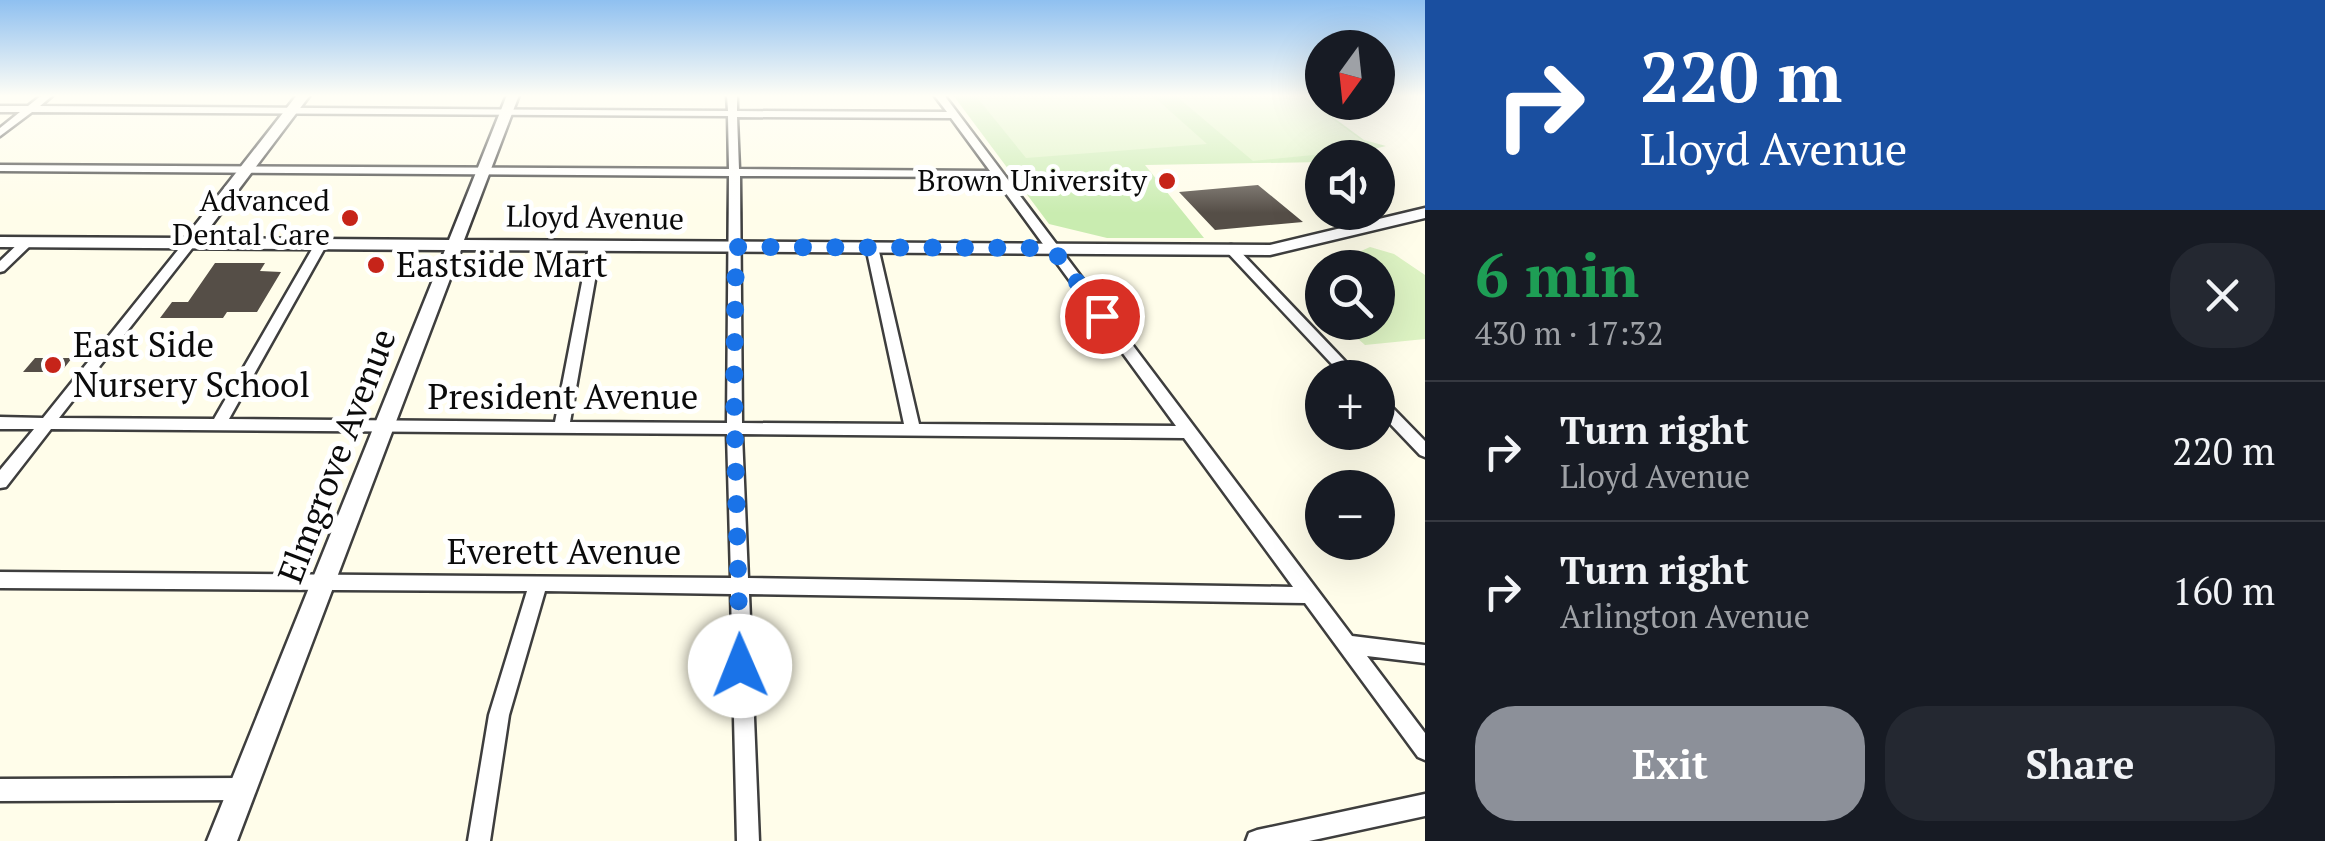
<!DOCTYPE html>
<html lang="en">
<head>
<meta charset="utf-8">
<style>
	body { margin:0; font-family:"PT Serif",serif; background:#242831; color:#f1f3f6; height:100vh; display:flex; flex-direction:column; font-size:38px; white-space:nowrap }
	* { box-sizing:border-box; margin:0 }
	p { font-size:32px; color:#9ea1a6 }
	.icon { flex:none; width:55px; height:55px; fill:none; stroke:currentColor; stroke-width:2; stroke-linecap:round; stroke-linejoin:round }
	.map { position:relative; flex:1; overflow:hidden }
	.details { display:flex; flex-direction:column; background:#171b24; width:900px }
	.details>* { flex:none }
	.hud { background:#1a4fa0; color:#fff; overflow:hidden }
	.needle { width:65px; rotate:195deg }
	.fabs { position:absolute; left:1305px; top:30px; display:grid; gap:20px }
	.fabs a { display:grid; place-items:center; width:90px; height:90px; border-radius:50%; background:#171b24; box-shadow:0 10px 40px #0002; font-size:50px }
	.pin { position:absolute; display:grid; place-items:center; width:85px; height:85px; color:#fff; margin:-42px; border:5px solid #fff; border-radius:50%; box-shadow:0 2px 10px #0007 }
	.me { position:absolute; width:110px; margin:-55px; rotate:359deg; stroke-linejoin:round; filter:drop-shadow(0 0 8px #0008) }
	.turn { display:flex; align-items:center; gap:35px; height:210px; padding:0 50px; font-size:45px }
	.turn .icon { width:130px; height:130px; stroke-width:2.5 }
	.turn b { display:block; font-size:70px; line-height:85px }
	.round { display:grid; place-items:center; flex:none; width:105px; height:105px; border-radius:40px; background:#242831 }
	.head { display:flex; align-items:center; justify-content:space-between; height:170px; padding:0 50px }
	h1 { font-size:60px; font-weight:700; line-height:75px; color:#1e9e55 }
	.button { display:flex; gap:20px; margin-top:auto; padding:20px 50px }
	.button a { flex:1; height:115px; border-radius:40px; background:#8c9099; color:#fff; font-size:40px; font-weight:700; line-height:115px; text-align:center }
	.button a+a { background:#242831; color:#f1f3f6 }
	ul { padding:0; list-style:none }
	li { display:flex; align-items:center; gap:30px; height:140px; padding:0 50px; border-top:2px solid #363941 }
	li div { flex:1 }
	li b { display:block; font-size:38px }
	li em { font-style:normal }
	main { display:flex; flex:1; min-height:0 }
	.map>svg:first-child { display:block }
	.green { fill:#c9ecb0 }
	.pitch { fill:#ddf3c3 }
	.building { fill:#554e47 }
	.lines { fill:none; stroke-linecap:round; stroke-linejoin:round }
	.minor-casing { stroke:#3e3e3e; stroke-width:5 }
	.tertiary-casing { stroke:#3e3e3e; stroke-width:5 }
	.minor { fill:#fff; fill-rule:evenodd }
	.tertiary { fill:#fff; fill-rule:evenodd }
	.route { stroke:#1a73e8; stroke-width:18; stroke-dasharray:0 32.4 }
	.poi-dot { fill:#c62419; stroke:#fff; stroke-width:4 }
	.labels { text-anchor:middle; stroke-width:10; stroke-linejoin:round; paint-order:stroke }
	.far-poi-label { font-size:30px; fill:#0b0b0b; stroke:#fff; text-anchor:end }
	.far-street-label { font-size:30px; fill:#0b0b0b; stroke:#fff }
	.poi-label { font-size:35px; fill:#0b0b0b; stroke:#fff; text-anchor:start }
	.street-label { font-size:35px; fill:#0b0b0b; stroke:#fff }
</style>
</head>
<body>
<main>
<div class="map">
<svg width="1425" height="841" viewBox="0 0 1425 841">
	<rect width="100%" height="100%" fill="#fffdea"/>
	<path class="green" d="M953,95H1303L1364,140L1386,146L1341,157L1322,158V162L1145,165L1204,238H1107L1049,224Z"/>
	<path class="pitch" d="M975,95H1152L1207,144L1026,158Z
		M1175,95H1299L1374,149L1253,161Z
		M1370,247L1394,254L1425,275V339L1365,345L1340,323L1378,322V268H1323Z"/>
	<path class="building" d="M1258,185L1303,222L1215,230L1179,192Z
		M215,263H265L260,271L281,272L257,312H227L223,318H160L172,302H188Z
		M35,358H72L61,372H23Z"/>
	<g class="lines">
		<g class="minor-casing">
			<path id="minor" d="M42,95H53L40,106L728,111L727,95H737V111L947,112L934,95H944L1352,636L1425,645V663L1367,656L1425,733V760L1418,757L1305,603L749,594L759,841H737L731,594L545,591L509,715L490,841H468L489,715L527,591L0,588V572L731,578L727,434L51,429L6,487L0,488V470L34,429H0V417L43,418L186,240L190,239L196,243L194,246L59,418L214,419L315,244L321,240L327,244L229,419L555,422L589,246L595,242L601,246L570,422L727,423L729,176L0,171V165L729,169L728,116L32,112L0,136V128L20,112H0V106H28ZM737,117L951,118L990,171L739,169ZM740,176L994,177L1176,426L919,424L878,247L872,243L866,247L904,424L742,423ZM742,434L1184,438L1293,587L748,578Z
				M27,238L31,239V245L4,271L0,272V261L23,239Z
				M1231,245L1235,246L1361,378H1345L1227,252V246Z
				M1378,397L1383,398L1425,441V457L1420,455L1378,411Z
				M243,778L251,781L254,789L251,797L243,800L0,801V779Z
				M1425,794V816L1309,841H1246L1249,833L1257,830Z"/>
		</g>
		<g class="tertiary-casing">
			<path id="tertiary" d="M297,95H310L202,238L449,240L507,95H519L464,240L1270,245L1425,208V218L1270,255L461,250L237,841H207L445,250L0,247V237L185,238Z"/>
		</g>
		<use href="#minor" class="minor"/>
		<use href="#tertiary" class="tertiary"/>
	</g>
	<linearGradient id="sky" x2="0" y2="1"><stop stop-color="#8fc0f0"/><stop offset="0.45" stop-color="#fffef6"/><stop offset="1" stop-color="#fffef6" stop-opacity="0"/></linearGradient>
	<rect width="1425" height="213" fill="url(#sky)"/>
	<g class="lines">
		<path class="route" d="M740,666L734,393L736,247L1052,248L1102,316"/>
	</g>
	<g class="poi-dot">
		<circle cx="1167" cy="181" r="10"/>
		<circle cx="350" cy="218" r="10"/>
		<circle cx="376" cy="265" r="10"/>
		<circle cx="53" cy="365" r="10"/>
	</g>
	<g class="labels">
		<g class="far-poi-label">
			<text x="1147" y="191">Brown University</text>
			<text x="330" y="211">Advanced<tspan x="330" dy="34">Dental Care</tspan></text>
		</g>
		<g class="far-street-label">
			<text transform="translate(595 218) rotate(1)" y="10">Lloyd Avenue</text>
		</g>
		<g class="poi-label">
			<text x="396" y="277">Eastside Mart</text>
			<text x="73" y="357">East Side<tspan x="73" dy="40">Nursery School</tspan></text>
		</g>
		<g class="street-label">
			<text x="563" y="409">President Avenue</text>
			<text transform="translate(337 456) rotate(-69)" y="12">Elmgrove Avenue</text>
			<text x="564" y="564">Everett Avenue</text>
		</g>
	</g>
</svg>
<div class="fabs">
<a><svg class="needle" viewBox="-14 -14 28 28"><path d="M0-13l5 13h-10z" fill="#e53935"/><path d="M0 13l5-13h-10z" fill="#9ea1a6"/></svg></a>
<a><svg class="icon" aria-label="sound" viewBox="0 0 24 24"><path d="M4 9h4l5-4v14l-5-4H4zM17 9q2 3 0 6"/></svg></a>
<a><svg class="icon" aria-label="search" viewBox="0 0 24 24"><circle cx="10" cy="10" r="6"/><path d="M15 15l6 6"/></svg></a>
<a>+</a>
<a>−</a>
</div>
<div class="pin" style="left:1102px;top:316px;background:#d93025"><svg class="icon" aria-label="arrive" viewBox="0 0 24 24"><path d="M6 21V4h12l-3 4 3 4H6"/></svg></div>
<svg class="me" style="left:740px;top:666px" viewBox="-20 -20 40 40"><circle r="19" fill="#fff"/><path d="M0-13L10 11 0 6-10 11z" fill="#1a73e8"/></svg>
</div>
<section class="details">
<div class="hud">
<div class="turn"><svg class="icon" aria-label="right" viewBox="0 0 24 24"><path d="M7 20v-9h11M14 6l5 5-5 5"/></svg><div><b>220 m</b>Lloyd Avenue</div></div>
</div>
<div class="head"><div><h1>6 min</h1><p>430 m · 17:32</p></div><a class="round"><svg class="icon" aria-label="close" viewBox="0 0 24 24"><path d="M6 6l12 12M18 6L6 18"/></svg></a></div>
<ul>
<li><svg class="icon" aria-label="right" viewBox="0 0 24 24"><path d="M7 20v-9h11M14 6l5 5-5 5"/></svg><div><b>Turn right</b><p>Lloyd Avenue</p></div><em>220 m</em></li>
<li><svg class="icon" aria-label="right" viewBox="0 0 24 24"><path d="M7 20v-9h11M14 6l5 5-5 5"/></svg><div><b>Turn right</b><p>Arlington Avenue</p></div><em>160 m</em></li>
</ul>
<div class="button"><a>Exit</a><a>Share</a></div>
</section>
</main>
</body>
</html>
